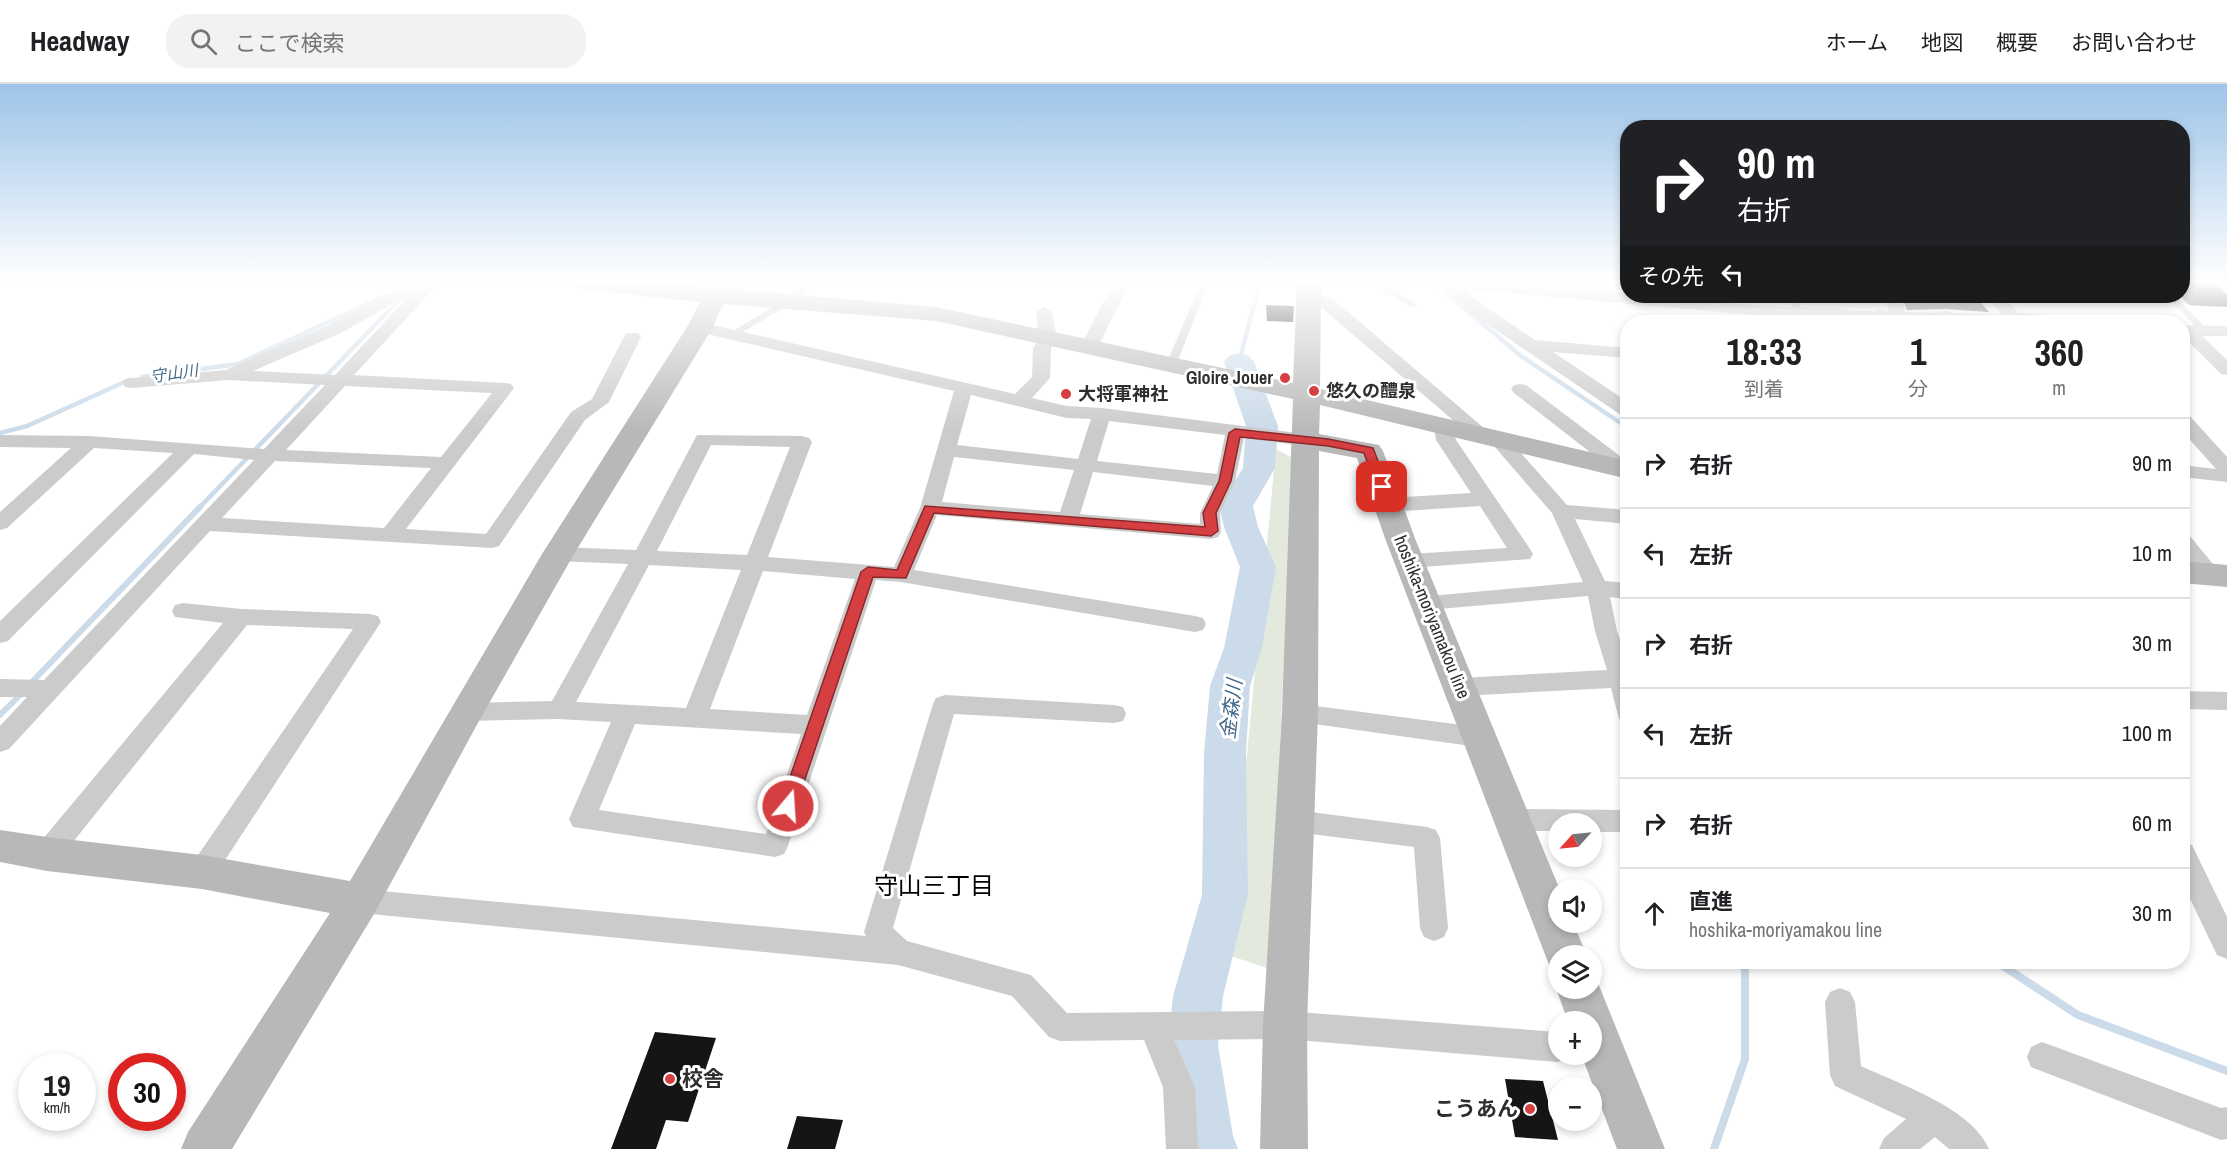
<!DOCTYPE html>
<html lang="ja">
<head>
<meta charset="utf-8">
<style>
	body { margin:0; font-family:"Archivo Narrow","Noto Sans JP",sans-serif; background:#f2f2f2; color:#202124; height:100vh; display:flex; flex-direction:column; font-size:22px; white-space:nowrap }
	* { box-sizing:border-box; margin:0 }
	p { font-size:20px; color:#757577 }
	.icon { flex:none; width:33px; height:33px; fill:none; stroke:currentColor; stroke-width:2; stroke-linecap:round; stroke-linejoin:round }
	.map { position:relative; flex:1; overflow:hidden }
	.panel { position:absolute; left:1620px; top:231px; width:570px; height:654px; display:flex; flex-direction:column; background:#fff; border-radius:24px; box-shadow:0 3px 9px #0003 }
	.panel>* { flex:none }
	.guide { position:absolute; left:1620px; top:36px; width:570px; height:183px; border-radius:24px; box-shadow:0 3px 9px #0003; background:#202124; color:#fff; overflow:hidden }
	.needle { width:39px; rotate:243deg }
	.tools { position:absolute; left:1548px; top:729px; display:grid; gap:12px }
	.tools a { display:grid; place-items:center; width:54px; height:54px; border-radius:50%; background:#fff; box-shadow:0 3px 9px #0003; font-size:30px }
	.speed { position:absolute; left:18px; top:969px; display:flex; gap:12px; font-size:30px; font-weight:700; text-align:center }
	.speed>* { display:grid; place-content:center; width:78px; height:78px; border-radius:50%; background:#fff; box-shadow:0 3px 9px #0003; line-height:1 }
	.speed small { font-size:15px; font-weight:400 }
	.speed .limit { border:9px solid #d22; background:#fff; color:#111 }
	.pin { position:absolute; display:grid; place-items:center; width:51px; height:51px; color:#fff; margin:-26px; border-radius:12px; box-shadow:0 3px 9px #0006 }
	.me { position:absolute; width:66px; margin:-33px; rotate:18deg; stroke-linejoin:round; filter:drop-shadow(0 0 4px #0008) }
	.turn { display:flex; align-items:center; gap:21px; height:126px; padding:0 18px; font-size:27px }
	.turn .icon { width:78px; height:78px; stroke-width:2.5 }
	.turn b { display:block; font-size:42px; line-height:51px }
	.then { display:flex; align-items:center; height:57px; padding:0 18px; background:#0003; gap:12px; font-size:22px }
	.eta { display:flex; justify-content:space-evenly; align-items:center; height:102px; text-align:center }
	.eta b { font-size:36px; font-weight:700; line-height:42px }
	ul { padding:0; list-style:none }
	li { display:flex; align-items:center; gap:18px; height:90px; padding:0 18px; border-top:2px solid #e0e0e0 }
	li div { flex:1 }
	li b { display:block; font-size:22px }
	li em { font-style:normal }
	header { display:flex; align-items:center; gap:36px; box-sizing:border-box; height:84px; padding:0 30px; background:#fff; border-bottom:2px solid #e0e0e0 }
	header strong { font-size:28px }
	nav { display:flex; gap:33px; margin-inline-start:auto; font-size:21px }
	.search { width:420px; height:54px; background:#f2f2f2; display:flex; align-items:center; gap:15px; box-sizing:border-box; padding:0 21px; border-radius:24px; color:#757577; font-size:22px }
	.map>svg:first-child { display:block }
	.green { fill:#e3eadd }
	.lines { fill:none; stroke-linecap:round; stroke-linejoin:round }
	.stream-far2 { stroke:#cbdbe9; stroke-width:4.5 }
	.stream-far1 { stroke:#cbdbe9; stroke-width:6 }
	.stream { stroke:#cbdbe9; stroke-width:8 }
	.river { fill:#cbdbe9; fill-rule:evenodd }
	.building { fill:#151515 }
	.lane { fill:#cbcbcb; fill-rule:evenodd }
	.street { fill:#cbcbcb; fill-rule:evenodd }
	.secondary { fill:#b8b8b8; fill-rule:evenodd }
	.route { fill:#d63f41; stroke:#8b292a; stroke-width:1.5 }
	.poi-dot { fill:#d63f41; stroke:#fff; stroke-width:2 }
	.labels { text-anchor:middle; stroke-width:6; stroke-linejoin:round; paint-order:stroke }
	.far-water-label { font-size:16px; font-style:italic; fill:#436a89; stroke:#fff }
	.poi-label { font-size:18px; font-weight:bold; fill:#2e2e2e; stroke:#fff; text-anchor:start }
	.street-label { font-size:18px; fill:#2e2e2e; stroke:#fff }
	.water-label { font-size:20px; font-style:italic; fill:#436a89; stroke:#fff }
	.near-poi-label { font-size:21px; font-weight:bold; fill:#2e2e2e; stroke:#fff; text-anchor:start }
	.near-neighbourhood-label { font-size:24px; fill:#000; stroke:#fff }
</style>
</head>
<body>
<header>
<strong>Headway</strong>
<div class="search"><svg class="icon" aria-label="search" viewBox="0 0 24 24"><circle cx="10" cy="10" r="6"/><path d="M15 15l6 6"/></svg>ここで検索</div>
<nav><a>ホーム</a><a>地図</a><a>概要</a><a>お問い合わせ</a></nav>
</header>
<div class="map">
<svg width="2227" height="1065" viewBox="0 0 2227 1065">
	<rect width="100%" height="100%" fill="#fff"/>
	<path class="green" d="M1276,365L1293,374L1270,885L1228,871Z"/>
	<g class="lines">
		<path class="stream-far2" d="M1433,198L1521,272L1628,344
			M1239,278L1260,198
			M142,293L238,280L380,214
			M0,349L27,342L129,296
			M198,425L401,214"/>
		<path class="stream-far1" d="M30,600L200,423
			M0,631L23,608"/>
		<path class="stream" d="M1997,878L2078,931L2227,987
			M1714,1065L1745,975V878"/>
		<path class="river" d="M1239,269L1249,272L1254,278L1278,342L1275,384L1253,422L1258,443L1276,483L1262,564L1250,602L1246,669L1248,811L1223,912L1218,961L1233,1052L1238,1065H1184L1179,1053L1168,961L1173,912L1202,811L1204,669L1210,602L1224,564L1240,483L1224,443L1219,422L1243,384L1246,342L1224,278L1229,272Z"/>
	</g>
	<path class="building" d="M2182,198H2213L2227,210V223L2189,221L2182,214Z
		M1902,212H1975L1989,228L1945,225L1907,226Z
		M1266,221L1294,222L1293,238L1267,237Z
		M655,948L716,954L688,1038L666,1036L656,1065H611Z
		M1505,995L1543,997L1558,1056L1515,1053Z
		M797,1032L843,1036L835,1065H787Z"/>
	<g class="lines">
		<path class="lane" d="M807,198H817L790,220L736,252L733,253L728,250L784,216Z
			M1201,198H1209L1176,281L1174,283H1168L1166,281Z
			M1359,198H1380L1418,221L1414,224L1411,223L1375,202Z
			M2215,198H2224L2227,200V208Z
			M1790,212H1798L1800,231L1797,232L1793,229Z
			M2167,212H2175L2207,245V249H2201Z
			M1840,226L2012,231L2017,234L2012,237L1837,231V227Z"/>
		<path class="street" d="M423,198H440L354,291L505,299L511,300L514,304L406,445L486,450L571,328L592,315L626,249H638L641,253L609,318L585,336L499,462L492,464L210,447L9,665L0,668V642L27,613H0V595L44,596L254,376L194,370L8,557L0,559V537L173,369L94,364L7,444L0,446V428L71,364L0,363V351L89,352L264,365L325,301L229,296L131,304L125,303L122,299L125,295L131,294L226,286L329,241L380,212L420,201ZM406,215L335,291L253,287L341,249L392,220ZM345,302L492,309L441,373L286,366ZM275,377L431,384L384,444L222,434Z
			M1114,198H1130L1098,263L1095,267H1083L1080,263Z
			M1437,198H1493L1777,223L1840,224L1848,229L1840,234L1777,233L1464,205L1483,221L1535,256L1628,264V274L1553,268L1628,318V332L1621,331L1471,229Z
			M1307,208L1334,216L1491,350H1504L1567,421L1628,426V440L1575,435L1605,497L1628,499V515L1610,513L1617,547L1628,577V637L1619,635L1611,604L1460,612L1452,609L1448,603L1452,597L1460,594L1607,586L1595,547L1588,512L1427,526L1419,523L1416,518L1419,513L1583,498L1552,429L1488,355H1475L1322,224L1301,217L1299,213L1301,209Z
			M1884,212H1900L1906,231L1904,235H1892Z
			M1987,212H2003L2018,229L2079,233L2085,234L2088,238H2007Z
			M1044,223L1052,228L1057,254L1051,264L1050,294L1032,314L1067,322L1102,324L1305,350L1312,352L1315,356L1312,360L1305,362L1244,354L1235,397L1220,429L1221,448L1218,453L1211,455L937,431L914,486L1195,532L1203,534L1206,540L1203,546L1195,548L901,498L876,496L788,762L784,770L775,773L573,743L569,735L611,638L559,635L466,637L457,635L454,628L457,621L466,619L552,617L628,480L558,477L550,475L547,470L550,465L558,463L636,466L697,351L802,352L809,354L812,358L768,473L894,483L920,424L954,307L694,247L691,243L694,239L700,238L1015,310L1032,293L1033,264L1039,254L1036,228ZM971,311L1067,334L1091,335L1078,375L957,361ZM1109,337L1225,351L1217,390L1097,377ZM711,361L790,363L747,471L657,467ZM954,373L1074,386L1060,428L942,418ZM1093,388L1213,402L1200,429V440L1080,430ZM649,481L741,486L686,624L576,618ZM763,487L855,495L807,631L710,625ZM635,640L801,650L766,750L599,726Z
			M1878,225L1884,226L1890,238H1874L1870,230Z
			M1945,227L1951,228L1957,238H1941L1937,232L1939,228Z
			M2182,241L2227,242V252H2202L2227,276V291L2221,290L2182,251Z
			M1520,300L1526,301L1628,378V392L1618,390L1514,309L1511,305L1514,301Z
			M2182,329L2189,331L2227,373V398L2182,393V381L2216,385L2182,347Z
			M1443,336L1450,338L1456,356L1530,465L1533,470L1530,475L1410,484L1402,482L1399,477L1402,472L1410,470L1507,464L1480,422L1388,428L1381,426L1378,421L1381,416L1388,414L1471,409L1436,356L1434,342L1436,338Z
			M2182,449L2189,451L2218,486L2221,491L2218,496L2210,498L2202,496L2182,471Z
			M183,519L241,525L370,530L378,532L381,538L212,796L202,800L192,796L188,788L192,780L353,545L247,541L57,778L47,781L37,778L34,770L37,762L223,539L175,533L172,527L175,521Z
			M2182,607L2227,608V626L2182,625Z
			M945,611L1114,621L1123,623L1126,630L1123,637L1114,639L954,630L893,844L907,857L1031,891L1067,929L1285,927L1558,948V970H1570L1569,973L1558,978L1285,955L1174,956L1195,1003L1198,1065H1166L1163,1003L1144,956L1060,957L1049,953L1012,912L898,881L360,829L350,826L346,817L350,808L360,805L866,852L864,848L933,620L936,614Z
			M1300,620L1478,643L1487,646L1490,653L1487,660L1478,663L1300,638L1291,636L1288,629L1291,622Z
			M1513,725L1628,726V748H1592V740H1558V747H1513L1504,744L1500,736L1504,728Z
			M1295,726L1427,743L1436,746L1440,754L1448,844L1444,853L1434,857L1424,853L1420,844L1414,763L1295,748L1286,745L1282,737L1286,729Z
			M2182,758L2192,761L2227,833V875L2217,871L2182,798Z
			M1840,904L1850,908L1855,918L1861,982C1899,1000 1972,1024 1989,1065H1949L1935,1053L1920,1065H1879L1884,1054L1906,1035L1835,1002L1830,991L1825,918L1830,908Z
			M2042,958L2221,1024L2227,1023V1055L2221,1056L2031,983L2027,973L2031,963Z"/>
		<path class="secondary" d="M567,198H650L936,223L1293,299L1297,198H1321L1320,305L1628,377V395L1320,321L1319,350L1379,361L1383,367L1416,457L1560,806L1558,838H1573L1587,872H1558V888L1551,886L1386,457L1357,374L1319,367L1318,629L1307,941L1308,1065H1260L1263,941L1282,629L1293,315L936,237L723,220L713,243L574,470L479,637L374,830L232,1065H181L188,1048L330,829L202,805L47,787L0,778V746L47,753L202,771L350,797L542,470L687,243L700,218L579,205L571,203Z
			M2182,477L2227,481V503L2182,499Z
			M1592,889L1600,904L1665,1065H1617L1581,970H1592V938H1568L1556,904L1558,899V904H1592Z"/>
	</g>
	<linearGradient id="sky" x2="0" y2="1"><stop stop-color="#9cc4e8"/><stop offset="0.57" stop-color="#fff"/><stop offset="1" stop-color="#fff" stop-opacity="0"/></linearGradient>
	<rect width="2227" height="347" fill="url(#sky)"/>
	<path class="route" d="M1235,345L1328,355L1373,364L1388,403L1382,407L1377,406L1364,369L1328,362L1240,353L1231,397L1216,429L1218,447L1211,452L934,429L906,494L873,493L796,722L794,726L788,728L783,726L780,722L861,488L868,483L897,486L925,422L1205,443L1203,429L1219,397L1229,349Z"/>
	<g class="poi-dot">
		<circle cx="1285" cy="294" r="6"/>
		<circle cx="1314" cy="307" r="6"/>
		<circle cx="1066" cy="310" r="6"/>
		<circle cx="670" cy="995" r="6"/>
		<circle cx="1530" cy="1025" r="6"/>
	</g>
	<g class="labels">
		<g class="far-water-label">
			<text transform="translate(174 289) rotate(-8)" y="6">守山川</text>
		</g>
		<g class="poi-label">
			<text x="1273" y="300" text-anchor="end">Gloire Jouer</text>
			<text x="1326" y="313">悠久の醴泉</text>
			<text x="1078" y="316">大将軍神社</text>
		</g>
		<g class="street-label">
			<text transform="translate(1432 533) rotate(68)" y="6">hoshika-moriyamakou line</text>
		</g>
		<g class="water-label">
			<text transform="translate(1231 625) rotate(-83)" y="7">金森川</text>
		</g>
		<g class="near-poi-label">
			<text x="682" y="1002">校舎</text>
			<text x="1518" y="1032" text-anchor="end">こうあん</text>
		</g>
		<g class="near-neighbourhood-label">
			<text x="934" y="810">守山三丁目</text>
		</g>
	</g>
</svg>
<div class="tools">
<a><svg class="needle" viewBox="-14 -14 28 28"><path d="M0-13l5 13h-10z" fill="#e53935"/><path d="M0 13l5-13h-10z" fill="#757577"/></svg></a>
<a><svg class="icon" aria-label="sound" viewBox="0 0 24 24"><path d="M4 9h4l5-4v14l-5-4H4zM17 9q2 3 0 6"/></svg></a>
<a><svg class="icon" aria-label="layers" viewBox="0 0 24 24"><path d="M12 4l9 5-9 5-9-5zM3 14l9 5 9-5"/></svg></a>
<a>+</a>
<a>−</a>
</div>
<div class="speed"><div>19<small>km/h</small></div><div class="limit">30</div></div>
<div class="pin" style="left:1382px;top:403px;background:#d93025"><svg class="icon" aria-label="arrive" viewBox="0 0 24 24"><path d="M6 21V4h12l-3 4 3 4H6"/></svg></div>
<svg class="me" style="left:788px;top:722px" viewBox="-20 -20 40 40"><circle r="17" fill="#d63f41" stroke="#fff" stroke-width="3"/><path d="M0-11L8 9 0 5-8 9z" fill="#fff"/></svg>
<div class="guide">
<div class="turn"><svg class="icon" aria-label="right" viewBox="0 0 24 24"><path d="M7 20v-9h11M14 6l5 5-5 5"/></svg><div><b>90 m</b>右折</div></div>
<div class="then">その先<svg class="icon" aria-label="left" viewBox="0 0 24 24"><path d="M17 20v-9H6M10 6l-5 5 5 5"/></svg></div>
</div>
<section class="panel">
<div class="eta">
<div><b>18:33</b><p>到着</p></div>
<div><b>1</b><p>分</p></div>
<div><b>360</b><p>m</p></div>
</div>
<ul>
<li><svg class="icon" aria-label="right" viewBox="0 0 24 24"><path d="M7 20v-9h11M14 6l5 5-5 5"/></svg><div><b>右折</b></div><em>90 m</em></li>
<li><svg class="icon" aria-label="left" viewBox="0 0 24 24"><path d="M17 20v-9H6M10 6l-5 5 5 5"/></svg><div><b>左折</b></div><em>10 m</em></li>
<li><svg class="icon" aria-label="right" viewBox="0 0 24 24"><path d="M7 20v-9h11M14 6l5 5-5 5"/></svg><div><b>右折</b></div><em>30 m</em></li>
<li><svg class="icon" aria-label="left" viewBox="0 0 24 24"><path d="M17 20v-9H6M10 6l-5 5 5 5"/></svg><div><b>左折</b></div><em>100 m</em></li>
<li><svg class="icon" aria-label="right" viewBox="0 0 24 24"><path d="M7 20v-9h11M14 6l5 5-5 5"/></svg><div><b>右折</b></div><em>60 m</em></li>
<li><svg class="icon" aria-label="ahead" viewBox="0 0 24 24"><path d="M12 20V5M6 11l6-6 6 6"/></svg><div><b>直進</b><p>hoshika-moriyamakou line</p></div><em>30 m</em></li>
</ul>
</section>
</div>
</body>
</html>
